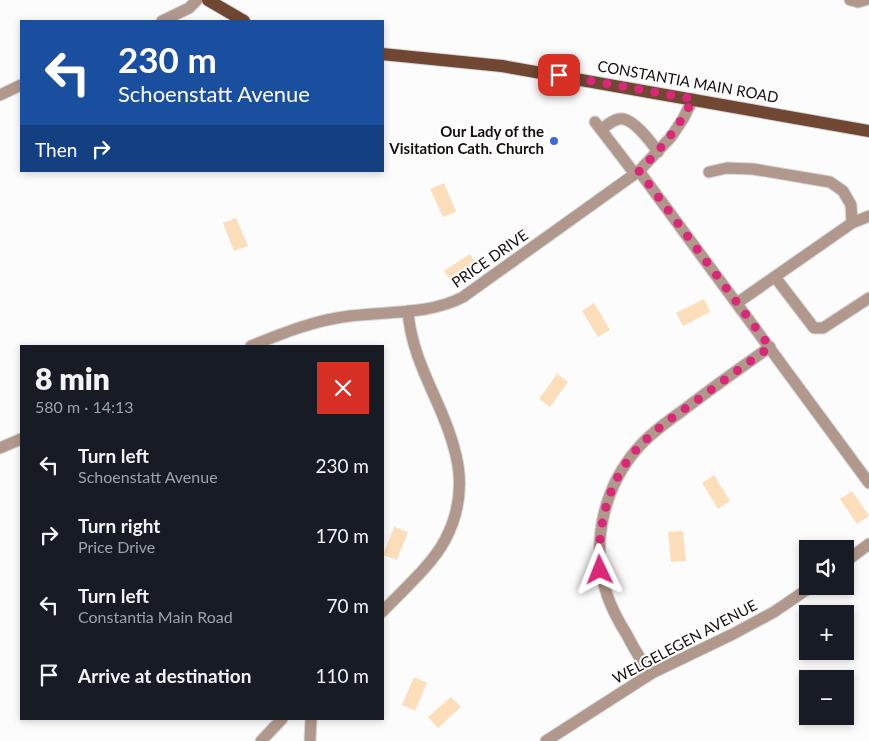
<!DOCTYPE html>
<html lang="en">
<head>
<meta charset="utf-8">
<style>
	body { margin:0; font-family:Lato,sans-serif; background:#242831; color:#f1f3f6; height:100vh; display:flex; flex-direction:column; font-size:19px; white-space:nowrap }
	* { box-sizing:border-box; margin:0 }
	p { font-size:16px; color:#9ea1a6 }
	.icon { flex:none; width:28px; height:28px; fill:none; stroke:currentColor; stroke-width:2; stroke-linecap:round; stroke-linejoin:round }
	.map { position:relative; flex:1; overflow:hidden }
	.sheet { position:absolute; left:20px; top:345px; width:364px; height:375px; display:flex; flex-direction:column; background:#171b24; border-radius:0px; box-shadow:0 2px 8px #0003 }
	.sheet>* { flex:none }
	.top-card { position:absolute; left:20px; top:20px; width:364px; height:152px; border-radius:0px; box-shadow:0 2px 8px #0003; background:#1a4fa0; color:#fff; overflow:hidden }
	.fabs { position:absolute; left:799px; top:540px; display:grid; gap:10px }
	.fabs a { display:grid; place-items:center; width:55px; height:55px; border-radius:0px; background:#171b24; box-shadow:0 2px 8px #0003; font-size:25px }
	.pin { position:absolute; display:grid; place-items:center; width:42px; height:42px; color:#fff; margin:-21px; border-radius:10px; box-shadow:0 2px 8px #0006 }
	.me { position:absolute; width:55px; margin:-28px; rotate:358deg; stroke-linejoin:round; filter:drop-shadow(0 0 4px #0008) }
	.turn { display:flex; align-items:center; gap:18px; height:105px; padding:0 15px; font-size:22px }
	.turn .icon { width:65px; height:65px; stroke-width:2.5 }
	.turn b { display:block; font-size:35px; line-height:42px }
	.then { display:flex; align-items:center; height:48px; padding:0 15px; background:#0003; gap:10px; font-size:19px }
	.round { display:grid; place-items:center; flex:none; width:52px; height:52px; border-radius:0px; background:#242831 }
	.head { display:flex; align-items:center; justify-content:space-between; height:85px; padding:0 15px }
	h1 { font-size:30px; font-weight:800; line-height:38px }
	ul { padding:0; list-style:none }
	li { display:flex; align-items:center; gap:15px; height:70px; padding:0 15px }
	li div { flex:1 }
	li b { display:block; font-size:19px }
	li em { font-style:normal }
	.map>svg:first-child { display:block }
	.green { fill:#fddeba }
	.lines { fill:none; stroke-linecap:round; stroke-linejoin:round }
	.minor-casing { stroke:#d7d6d6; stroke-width:13 }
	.major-casing { stroke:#d7d6d6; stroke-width:14 }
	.minor { stroke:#b1988c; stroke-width:11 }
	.major { stroke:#704733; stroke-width:12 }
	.route { stroke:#db2777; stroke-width:9; stroke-dasharray:0 16.2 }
	.poi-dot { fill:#3e68da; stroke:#fff; stroke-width:2 }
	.labels { text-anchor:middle; stroke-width:4; stroke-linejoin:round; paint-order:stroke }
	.street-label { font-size:15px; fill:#170c0c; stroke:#fff }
	.poi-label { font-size:15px; font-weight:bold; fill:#170c0c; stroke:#fff; text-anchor:end }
</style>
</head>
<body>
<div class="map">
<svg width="869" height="741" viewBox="0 0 869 741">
	<rect width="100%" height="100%" fill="#fcfcfc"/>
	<path class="green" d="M444,183L456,212L443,217L430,189Z
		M236,218L248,246L234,251L223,223Z
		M470,254L477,266L452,283L444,271Z
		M704,299L710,312L683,326L676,313Z
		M594,303L610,330L598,337L582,311Z
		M557,374L568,382L550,407L539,399Z
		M714,475L730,501L718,509L702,483Z
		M852,491L869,516L857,524L840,499Z
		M394,527L408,532L397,560L383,555Z
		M683,531L686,561L671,562L668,532Z
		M414,677L427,683L415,711L402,705Z
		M451,697L461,707L438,728L428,717Z"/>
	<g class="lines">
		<g class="minor-casing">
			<path id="minor" d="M850,0L858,2L865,0
				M162,21L189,8L197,0
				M0,95L21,85
				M595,122L635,174
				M601,130C606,126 612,120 619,119C632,116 651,142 658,152
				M639,171L869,483
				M709,172L727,168L753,169L830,182L843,191L851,205L852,223
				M775,277L814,328H823L869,298
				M737,303L852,223L869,216
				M251,346C283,333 315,320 350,316C387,311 429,315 463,297L639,171L671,137L683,119L693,99
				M0,448L21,439
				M845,562L869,544
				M382,612C402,591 432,565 445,540C471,491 458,449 437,402C424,373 410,343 408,311
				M652,673C641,662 634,649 627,635C617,619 608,602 604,584C592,537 606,485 637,449C652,431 672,419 690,405C716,385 743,366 770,347
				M261,741L282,719
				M310,741L311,719
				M546,741L652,673L733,634L774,612L812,586"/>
		</g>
		<g class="major-casing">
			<path id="major" d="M208,0L244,21
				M382,54L502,66L869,131"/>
		</g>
		<use href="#minor" class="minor"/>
		<use href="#major" class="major"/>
	</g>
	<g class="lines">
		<path class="route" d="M559,75L693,99C679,127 661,149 639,171L770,347C745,365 720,383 696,401C680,412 664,423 650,436C612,469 596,520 600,570"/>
	</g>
	<circle class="poi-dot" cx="554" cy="141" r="5"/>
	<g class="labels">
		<g class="street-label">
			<text transform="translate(688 82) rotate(10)" y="5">CONSTANTIA MAIN ROAD</text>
			<text transform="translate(490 259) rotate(-35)" y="5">PRICE DRIVE</text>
			<text transform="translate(685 642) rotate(-28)" y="5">WELGELEGEN AVENUE</text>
		</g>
		<g class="poi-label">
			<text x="544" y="137">Our Lady of the<tspan x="544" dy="17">Visitation Cath. Church</tspan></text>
		</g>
	</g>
</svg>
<div class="fabs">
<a><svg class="icon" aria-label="sound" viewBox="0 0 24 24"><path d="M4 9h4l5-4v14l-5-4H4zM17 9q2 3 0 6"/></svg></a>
<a>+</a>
<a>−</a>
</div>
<div class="pin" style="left:559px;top:75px;background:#d93025"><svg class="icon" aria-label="arrive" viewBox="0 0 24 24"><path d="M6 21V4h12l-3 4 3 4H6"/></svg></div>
<svg class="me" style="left:600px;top:570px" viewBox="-20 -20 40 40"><path d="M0-17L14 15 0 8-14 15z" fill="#db2777" stroke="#fff" stroke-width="4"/></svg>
<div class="top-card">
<div class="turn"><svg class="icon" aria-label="left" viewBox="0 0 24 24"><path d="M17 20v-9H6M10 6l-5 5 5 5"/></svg><div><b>230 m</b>Schoenstatt Avenue</div></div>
<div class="then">Then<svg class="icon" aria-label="right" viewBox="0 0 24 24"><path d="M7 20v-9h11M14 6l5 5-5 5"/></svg></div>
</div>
<section class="sheet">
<div class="head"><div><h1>8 min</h1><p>580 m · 14:13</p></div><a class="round" style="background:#d93025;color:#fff"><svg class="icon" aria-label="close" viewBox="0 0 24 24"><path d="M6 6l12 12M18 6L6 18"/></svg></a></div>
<ul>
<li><svg class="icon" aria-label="left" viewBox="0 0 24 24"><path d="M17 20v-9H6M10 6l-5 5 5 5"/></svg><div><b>Turn left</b><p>Schoenstatt Avenue</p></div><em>230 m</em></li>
<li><svg class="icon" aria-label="right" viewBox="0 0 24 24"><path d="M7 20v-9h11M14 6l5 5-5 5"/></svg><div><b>Turn right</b><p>Price Drive</p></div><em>170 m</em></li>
<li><svg class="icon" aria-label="left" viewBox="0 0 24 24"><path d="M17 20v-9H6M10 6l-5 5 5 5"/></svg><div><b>Turn left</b><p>Constantia Main Road</p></div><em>70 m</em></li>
<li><svg class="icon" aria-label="arrive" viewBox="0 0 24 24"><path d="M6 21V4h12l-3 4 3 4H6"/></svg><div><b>Arrive at destination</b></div><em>110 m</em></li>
</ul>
</section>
</div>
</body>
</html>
